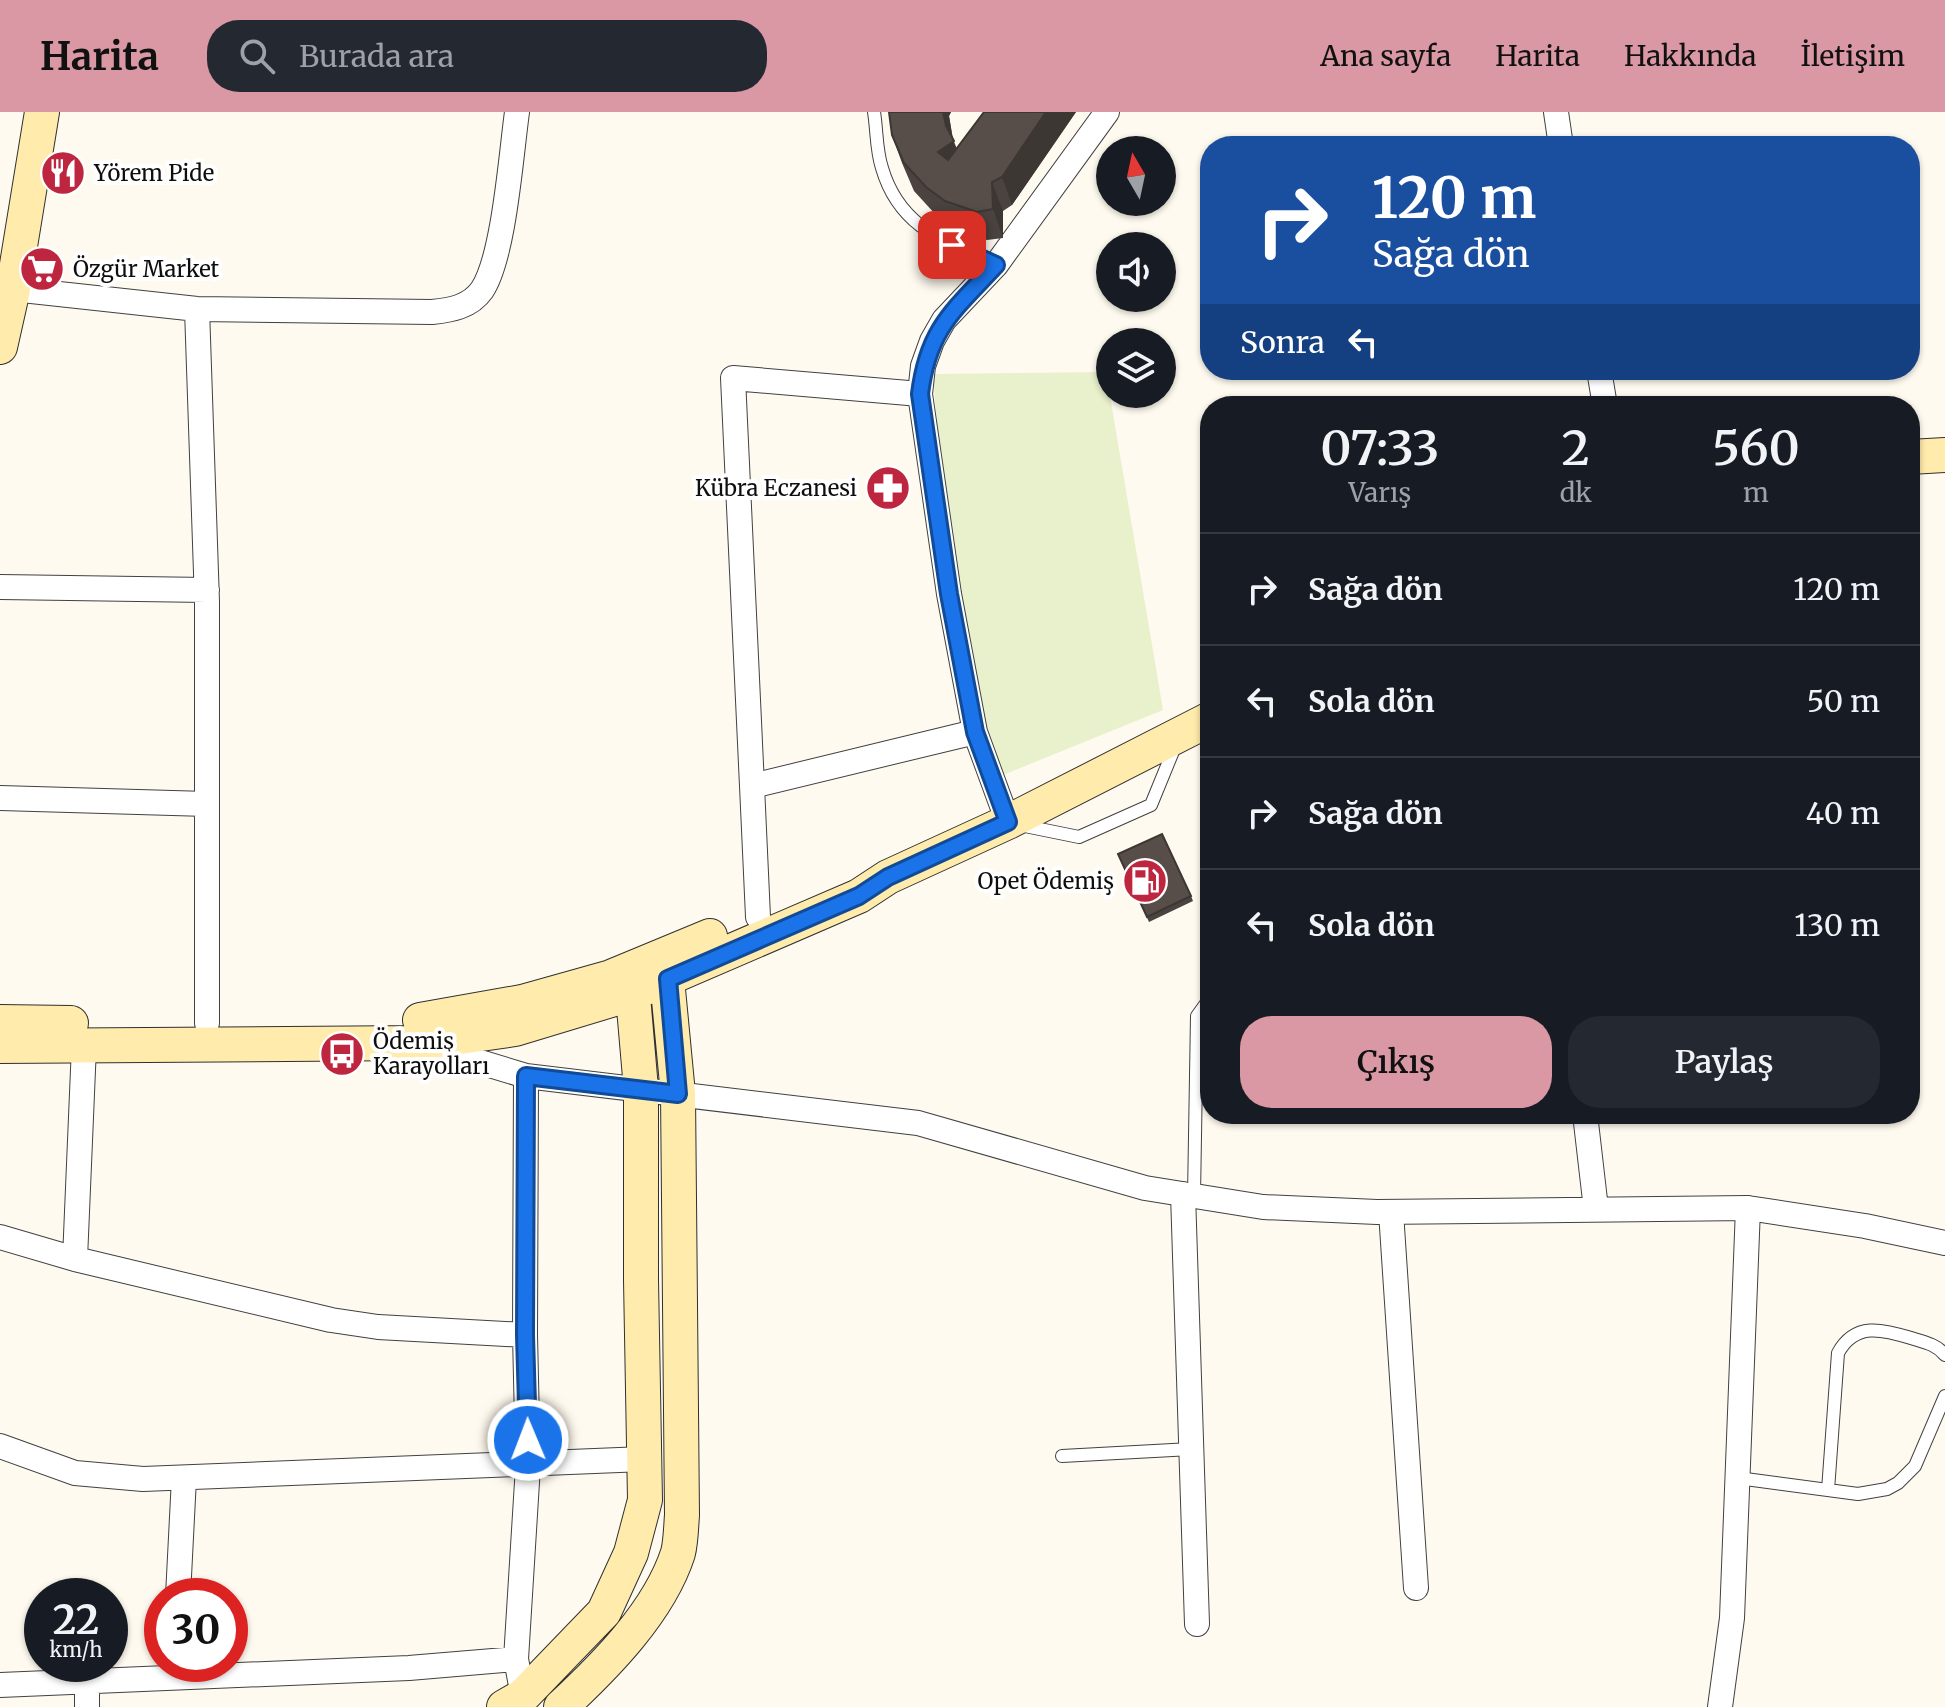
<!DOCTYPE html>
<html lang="tr">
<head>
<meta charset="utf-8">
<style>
	body { margin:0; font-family:Merriweather,serif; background:#242831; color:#f1f3f6; height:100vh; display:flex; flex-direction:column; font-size:30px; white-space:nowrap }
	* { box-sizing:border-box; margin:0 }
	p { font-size:26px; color:#9ea1a6 }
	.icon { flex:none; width:44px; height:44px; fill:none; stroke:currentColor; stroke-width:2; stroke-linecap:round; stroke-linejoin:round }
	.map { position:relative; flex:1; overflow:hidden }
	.panel { position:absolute; left:1200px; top:284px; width:720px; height:728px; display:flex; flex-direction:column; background:#171b24; border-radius:32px; box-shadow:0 2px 6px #0004 }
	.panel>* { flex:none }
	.guide { position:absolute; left:1200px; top:24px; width:720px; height:244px; border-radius:32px; box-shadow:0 2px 6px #0004; background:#1a4fa0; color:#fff; overflow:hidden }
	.needle { width:52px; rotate:351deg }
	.buttons { position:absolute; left:1096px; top:24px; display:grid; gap:16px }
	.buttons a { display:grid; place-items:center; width:80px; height:80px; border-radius:50%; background:#171b24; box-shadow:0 2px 6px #0004; font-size:40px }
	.speed { position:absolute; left:24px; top:1466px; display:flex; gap:16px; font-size:40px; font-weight:700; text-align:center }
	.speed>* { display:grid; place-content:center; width:104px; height:104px; border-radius:50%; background:#171b24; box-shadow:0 2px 6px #0004; line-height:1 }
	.speed small { font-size:20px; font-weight:400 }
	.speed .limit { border:12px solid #d22; background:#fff; color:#111 }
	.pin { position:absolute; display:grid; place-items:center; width:68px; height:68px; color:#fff; margin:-34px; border-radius:16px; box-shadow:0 4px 12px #0006 }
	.me { position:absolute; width:88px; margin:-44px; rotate:359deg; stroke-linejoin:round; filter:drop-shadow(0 0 6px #0008) }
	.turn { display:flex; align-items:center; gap:28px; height:168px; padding:0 40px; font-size:36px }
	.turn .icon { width:104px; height:104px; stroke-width:2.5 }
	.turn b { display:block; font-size:56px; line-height:68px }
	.then { display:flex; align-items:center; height:76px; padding:0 40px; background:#0003; gap:16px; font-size:30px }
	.eta { display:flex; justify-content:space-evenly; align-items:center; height:136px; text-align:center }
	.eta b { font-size:48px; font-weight:600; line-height:56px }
	.button { display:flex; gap:16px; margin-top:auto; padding:16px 40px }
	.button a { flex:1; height:92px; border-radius:32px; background:#da97a4; color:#111; font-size:32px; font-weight:600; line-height:92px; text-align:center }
	.button a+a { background:#242831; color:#f1f3f6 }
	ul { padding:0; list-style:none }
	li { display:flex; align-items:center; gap:24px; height:112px; padding:0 40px; border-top:2px solid #363941 }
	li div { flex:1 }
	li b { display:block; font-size:30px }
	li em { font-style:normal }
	header { display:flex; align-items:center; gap:48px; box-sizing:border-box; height:112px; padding:0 40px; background:#da97a4; color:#111 }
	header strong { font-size:38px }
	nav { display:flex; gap:44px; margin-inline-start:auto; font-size:28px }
	.search { width:560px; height:72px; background:#242831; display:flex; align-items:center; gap:20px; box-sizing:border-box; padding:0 28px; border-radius:32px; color:#9ea1a6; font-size:30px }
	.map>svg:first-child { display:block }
	.pitch { fill:#e8f1cb }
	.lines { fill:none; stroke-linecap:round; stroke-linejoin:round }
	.lane-casing { stroke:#414141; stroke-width:14 }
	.street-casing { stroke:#414141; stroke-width:26 }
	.secondary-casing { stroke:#303030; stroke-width:36 }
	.lane { stroke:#fff; stroke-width:12 }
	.street { stroke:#fff; stroke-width:24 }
	.secondary { stroke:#ffebab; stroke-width:34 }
	.wall { fill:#4b4340 }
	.shaded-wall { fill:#3d3734 }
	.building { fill:#574e4a; stroke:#3d3734; stroke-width:2 }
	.route-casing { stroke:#114b97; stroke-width:20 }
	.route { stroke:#1a73e8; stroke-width:14 }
	.labels { text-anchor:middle; stroke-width:8; stroke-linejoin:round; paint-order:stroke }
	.poi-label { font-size:22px; fill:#0e0e0e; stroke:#fff; text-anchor:start }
</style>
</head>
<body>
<header>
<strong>Harita</strong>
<div class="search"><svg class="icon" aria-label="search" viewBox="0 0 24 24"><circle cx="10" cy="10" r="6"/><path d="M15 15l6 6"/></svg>Burada ara</div>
<nav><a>Ana sayfa</a><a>Harita</a><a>Hakkında</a><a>İletişim</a></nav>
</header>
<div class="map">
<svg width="1945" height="1595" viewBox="0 0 1945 1595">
	<rect width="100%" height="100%" fill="#fffaef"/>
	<path class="pitch" d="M1106,260L1163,598L998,665L948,457L933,262Z"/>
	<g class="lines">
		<g class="lane-casing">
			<path id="lane" d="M874,0C877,18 876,38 882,56C899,115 945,130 996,153
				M1020,713L1079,725L1151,693L1176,632
				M1194,1084L1197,904L1210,886
				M1062,1344L1191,1337
				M1738,1366L1858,1382L1887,1377L1898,1371L1915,1354L1945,1284
				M1828,1378L1838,1241C1855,1210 1882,1217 1911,1226C1924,1230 1936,1232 1945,1243"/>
		</g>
		<g class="street-casing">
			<path id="street" d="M1556,0L1561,34
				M13,177L197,197L432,200C451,198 470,195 482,178C504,145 511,43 517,0
				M197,197L207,490V911
				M1599,258L1605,294
				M920,282L733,266L752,674L975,620
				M0,475L207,478
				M752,674L758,805
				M0,686L207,692
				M1008,710L975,620L949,482L920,282L923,254L932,229L944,208L996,153L1107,0
				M427,934L526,964L918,1011L1145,1076L1263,1095L1377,1100L1748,1096L1865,1114L1945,1131
				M1585,1002L1596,1097
				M1183,1082L1197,1512
				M1391,1100L1416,1476
				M0,1125L75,1147L331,1208L378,1215L525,1223
				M75,1147L84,934
				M0,1334L75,1361L143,1367L644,1347
				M178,1484L184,1366
				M0,1573L409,1556L516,1547
				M523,1584L516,1547L528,1354L525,1223L526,964
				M87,1595V1570
				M1720,1595L1732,1506L1748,1096"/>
		</g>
		<g class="secondary-casing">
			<path id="secondary" d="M0,235L13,177L42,0
				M1910,345L1945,343
				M420,908L522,890L611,865L710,824
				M0,910L71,911
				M0,934L417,931L515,917L634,881L859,784L888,765L1008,710L1210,607
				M504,1595L523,1584L604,1500L631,1441L645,1388L641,1168V977L631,861
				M561,1595C605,1554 659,1500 678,1441C681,1429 681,1415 682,1403L678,982L665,846"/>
		</g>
		<use href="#lane" class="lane"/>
		<use href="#street" class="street"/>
		<use href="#secondary" class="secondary"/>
	</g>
	<path class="wall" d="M889,0H951L949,4L953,27L957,37L984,0H1076L1012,93L1003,99V126L987,128L955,118L936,103L914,79L902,51L892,23Z
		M1120,747L1191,784L1193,789L1149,810Z"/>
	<path class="shaded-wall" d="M943,0H951L949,4L953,29L964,57L948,68L938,40L946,14Z
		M1046,0H1076L1012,93L1002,65Z
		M992,70L1003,99V126L993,97Z"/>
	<path class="building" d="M889,0H943L946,14L954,29L938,40L948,48L984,0H1046L1002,65L992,70L993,97L977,100L945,89L926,75L904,51L892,23Z
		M1162,722L1191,784L1147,805L1118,742Z"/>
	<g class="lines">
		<g class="route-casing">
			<path id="route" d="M528,1328L525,1223L526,964L678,982L668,867L859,784L888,765L1008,710L975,620L949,482L920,282C928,217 953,199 996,153L952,133"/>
		</g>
		<use href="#route" class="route"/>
	</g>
	<defs>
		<g id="restaurant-disc" transform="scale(2.3)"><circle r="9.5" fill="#be2640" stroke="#fff"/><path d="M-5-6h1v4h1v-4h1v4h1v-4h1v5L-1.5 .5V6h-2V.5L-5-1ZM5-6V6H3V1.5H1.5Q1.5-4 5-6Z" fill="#fff"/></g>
		<g id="supermarket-disc" transform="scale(2.3)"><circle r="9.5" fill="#be2640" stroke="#fff"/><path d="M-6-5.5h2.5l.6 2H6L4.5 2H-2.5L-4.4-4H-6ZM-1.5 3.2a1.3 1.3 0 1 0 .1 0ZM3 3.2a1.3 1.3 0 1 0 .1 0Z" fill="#fff"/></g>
		<g id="pharmacy-disc" transform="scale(2.3)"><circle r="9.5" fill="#be2640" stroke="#fff"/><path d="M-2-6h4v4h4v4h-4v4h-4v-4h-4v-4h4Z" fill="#fff"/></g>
		<g id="fuel-disc" transform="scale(2.3)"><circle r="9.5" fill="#be2640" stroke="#fff"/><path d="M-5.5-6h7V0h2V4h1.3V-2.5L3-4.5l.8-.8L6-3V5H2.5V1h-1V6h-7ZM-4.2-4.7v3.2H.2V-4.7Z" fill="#fff"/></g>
		<g id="bus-disc" transform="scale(2.3)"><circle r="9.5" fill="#be2640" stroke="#fff"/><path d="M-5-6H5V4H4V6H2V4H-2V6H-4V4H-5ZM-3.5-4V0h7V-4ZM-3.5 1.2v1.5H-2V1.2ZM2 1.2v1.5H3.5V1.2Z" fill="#fff"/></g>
	</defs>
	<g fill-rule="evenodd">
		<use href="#restaurant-disc" x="63" y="61"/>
		<use href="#supermarket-disc" x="42" y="157"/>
		<use href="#pharmacy-disc" x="888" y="376"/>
		<use href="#fuel-disc" x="1145" y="769"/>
		<use href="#bus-disc" x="342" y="942"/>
	</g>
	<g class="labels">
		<g class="poi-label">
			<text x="94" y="69">Yörem Pide</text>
			<text x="73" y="165">Özgür Market</text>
			<text x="857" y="384" text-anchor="end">Kübra Eczanesi</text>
			<text x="1114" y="777" text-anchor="end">Opet Ödemiş</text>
			<text x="373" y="937">Ödemiş<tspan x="373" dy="25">Karayolları</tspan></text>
		</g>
	</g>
</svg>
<div class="buttons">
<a><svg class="needle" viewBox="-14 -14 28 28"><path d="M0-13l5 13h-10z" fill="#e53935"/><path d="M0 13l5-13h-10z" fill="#9ea1a6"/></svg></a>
<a><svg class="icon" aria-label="sound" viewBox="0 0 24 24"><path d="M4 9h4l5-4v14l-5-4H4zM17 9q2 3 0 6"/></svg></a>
<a><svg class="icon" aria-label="layers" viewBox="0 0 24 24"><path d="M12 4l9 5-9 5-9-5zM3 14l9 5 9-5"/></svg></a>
</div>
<div class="speed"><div>22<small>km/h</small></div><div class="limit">30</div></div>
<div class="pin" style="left:952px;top:133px;background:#d93025"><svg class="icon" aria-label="arrive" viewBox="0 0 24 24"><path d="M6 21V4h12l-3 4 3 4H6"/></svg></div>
<svg class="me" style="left:528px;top:1328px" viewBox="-20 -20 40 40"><circle r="17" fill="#1a73e8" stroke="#fff" stroke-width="3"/><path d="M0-11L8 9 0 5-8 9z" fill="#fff"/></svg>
<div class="guide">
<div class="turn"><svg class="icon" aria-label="right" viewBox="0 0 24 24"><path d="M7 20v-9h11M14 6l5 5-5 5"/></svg><div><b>120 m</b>Sağa dön</div></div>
<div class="then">Sonra<svg class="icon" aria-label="left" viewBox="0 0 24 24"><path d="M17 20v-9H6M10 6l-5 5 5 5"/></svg></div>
</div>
<section class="panel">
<div class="eta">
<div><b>07:33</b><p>Varış</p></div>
<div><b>2</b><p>dk</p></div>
<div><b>560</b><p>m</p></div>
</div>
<ul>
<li><svg class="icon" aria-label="right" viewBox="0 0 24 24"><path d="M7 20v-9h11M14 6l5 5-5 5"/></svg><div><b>Sağa dön</b></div><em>120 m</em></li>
<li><svg class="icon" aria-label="left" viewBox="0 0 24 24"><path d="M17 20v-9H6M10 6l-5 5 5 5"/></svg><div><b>Sola dön</b></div><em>50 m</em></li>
<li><svg class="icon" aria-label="right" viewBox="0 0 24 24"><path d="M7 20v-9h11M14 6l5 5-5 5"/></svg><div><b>Sağa dön</b></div><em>40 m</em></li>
<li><svg class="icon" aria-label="left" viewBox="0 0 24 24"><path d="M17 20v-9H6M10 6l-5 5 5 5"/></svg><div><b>Sola dön</b></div><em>130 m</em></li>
</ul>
<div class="button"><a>Çıkış</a><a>Paylaş</a></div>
</section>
</div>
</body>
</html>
